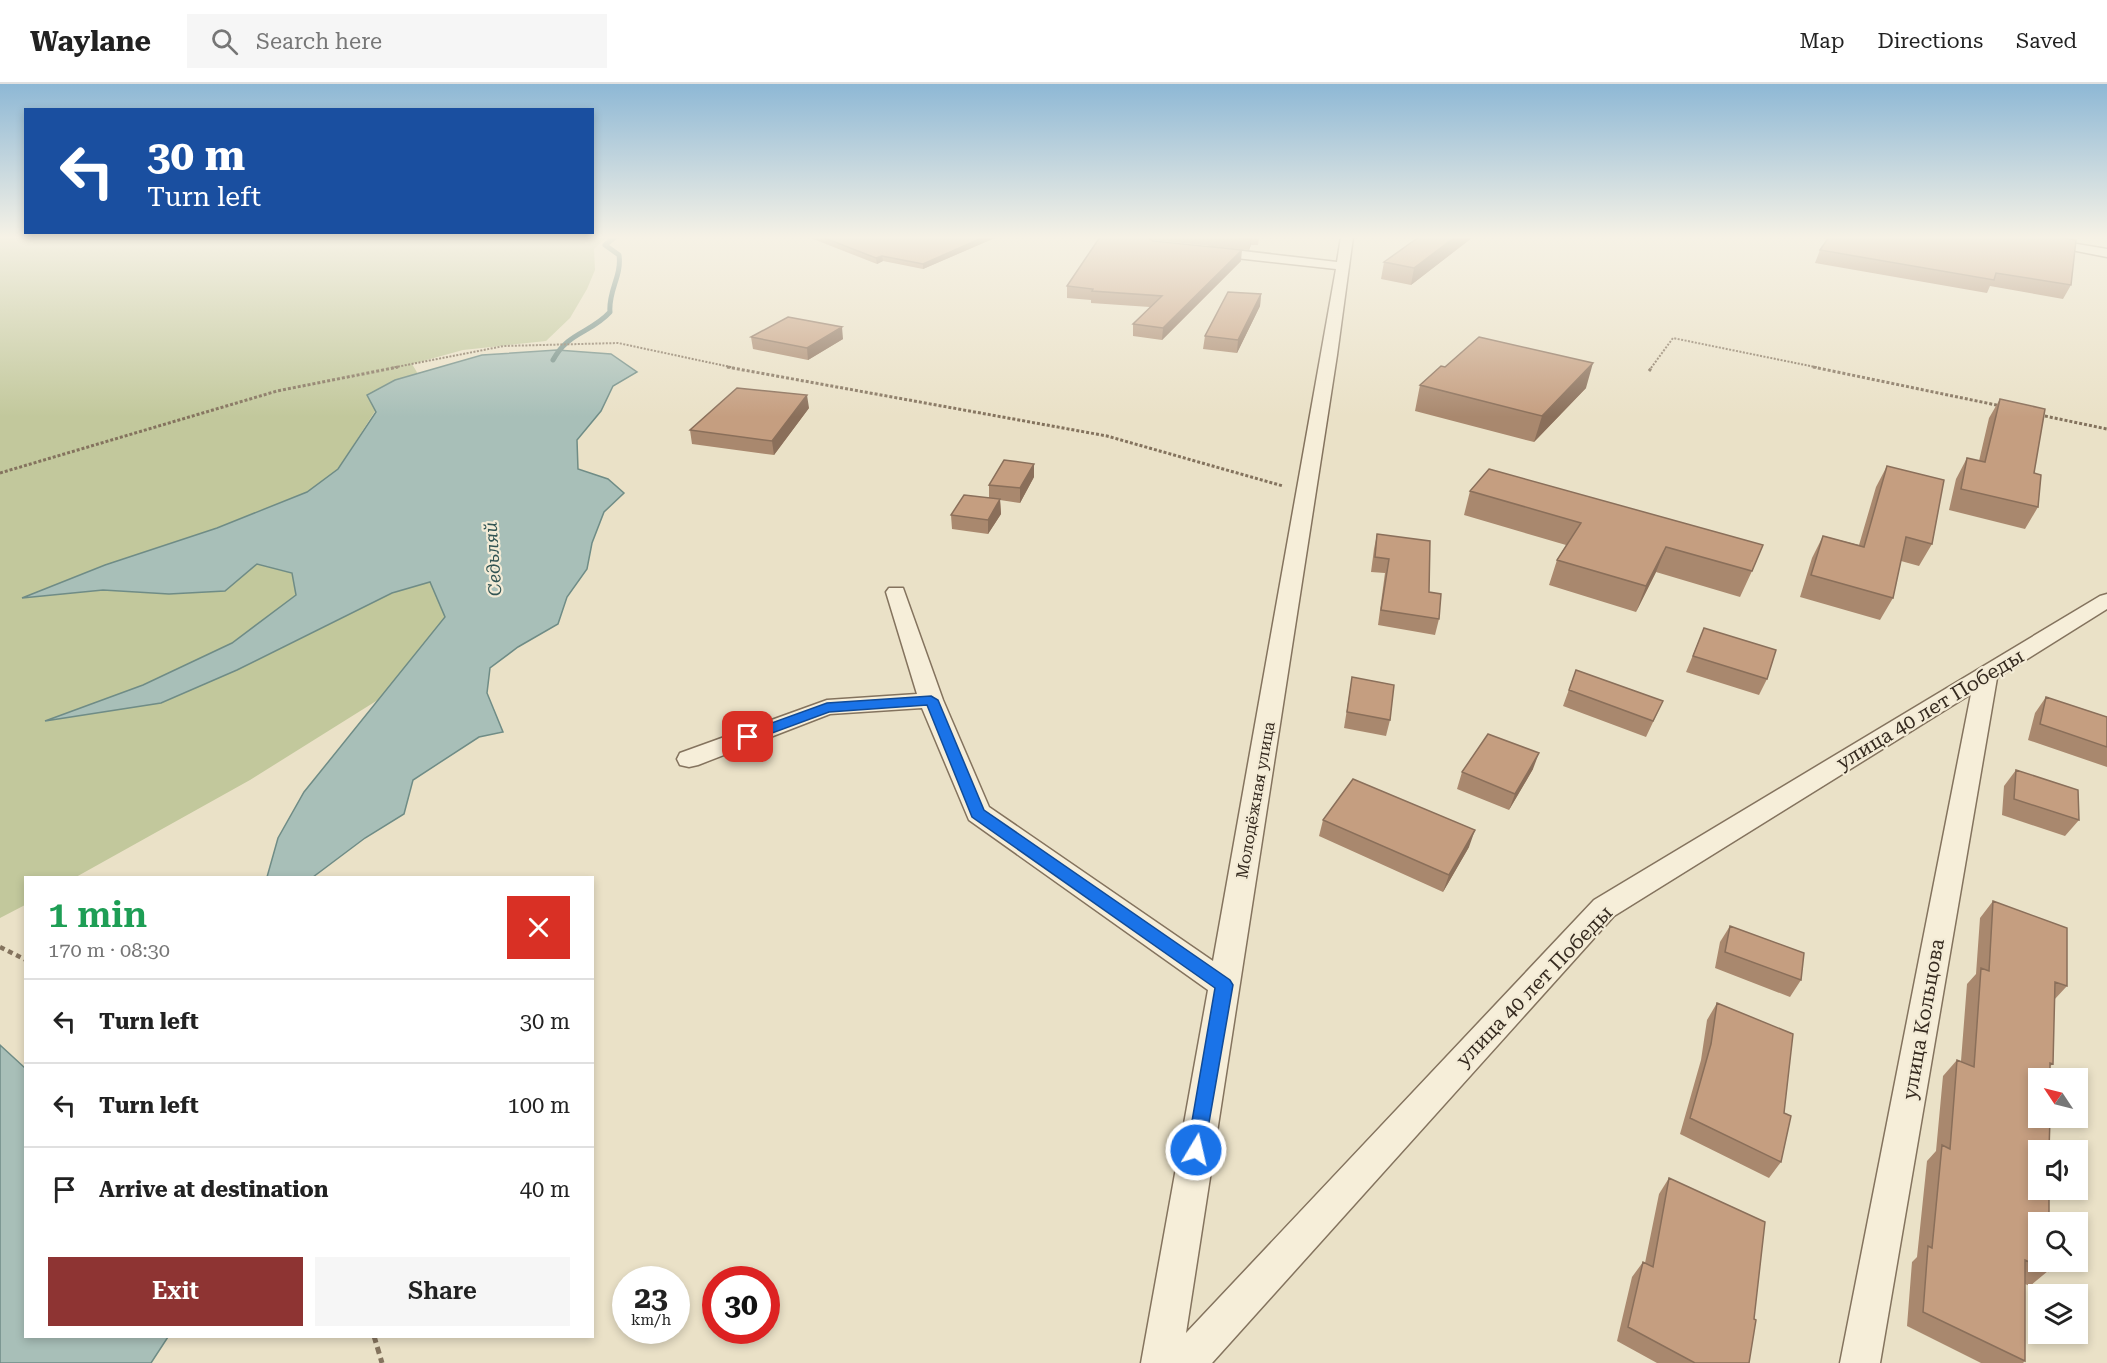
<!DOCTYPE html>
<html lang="en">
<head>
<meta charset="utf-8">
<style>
	body { margin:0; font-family:"Roboto Serif",serif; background:#f6f6f6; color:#222; height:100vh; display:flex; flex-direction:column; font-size:22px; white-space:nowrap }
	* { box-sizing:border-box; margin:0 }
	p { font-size:20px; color:#767676 }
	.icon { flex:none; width:33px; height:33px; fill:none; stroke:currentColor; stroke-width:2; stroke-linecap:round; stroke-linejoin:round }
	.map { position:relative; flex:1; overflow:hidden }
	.drawer { position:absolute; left:24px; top:792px; width:570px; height:462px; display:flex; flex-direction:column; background:#fff; border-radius:0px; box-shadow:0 3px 9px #0003 }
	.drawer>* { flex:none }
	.guide { position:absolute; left:24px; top:24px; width:570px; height:126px; border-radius:0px; box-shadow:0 3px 9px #0003; background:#1a4fa0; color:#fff; overflow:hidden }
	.needle { width:39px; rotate:305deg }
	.tools { position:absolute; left:2028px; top:984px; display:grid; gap:12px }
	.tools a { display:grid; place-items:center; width:60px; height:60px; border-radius:0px; background:#fff; box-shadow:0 3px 9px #0003; font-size:30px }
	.speed { position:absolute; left:612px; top:1182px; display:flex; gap:12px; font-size:30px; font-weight:700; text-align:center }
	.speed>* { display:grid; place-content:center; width:78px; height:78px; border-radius:50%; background:#fff; box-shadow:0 3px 9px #0003; line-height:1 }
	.speed small { font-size:15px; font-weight:400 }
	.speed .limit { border:9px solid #d22; background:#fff; color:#111 }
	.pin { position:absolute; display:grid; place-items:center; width:51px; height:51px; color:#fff; margin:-26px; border-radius:12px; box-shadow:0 3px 9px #0006 }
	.me { position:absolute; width:66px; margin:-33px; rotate:9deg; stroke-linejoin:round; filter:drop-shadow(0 0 4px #0008) }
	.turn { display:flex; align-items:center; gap:21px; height:126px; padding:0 24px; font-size:27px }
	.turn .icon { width:78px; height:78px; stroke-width:2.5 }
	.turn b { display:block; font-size:42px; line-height:51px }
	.round { display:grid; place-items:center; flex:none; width:63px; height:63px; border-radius:0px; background:#f6f6f6 }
	.head { display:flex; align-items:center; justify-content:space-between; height:102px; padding:0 24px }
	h1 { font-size:36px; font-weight:600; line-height:45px; color:#1e9e55 }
	.action { display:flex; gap:12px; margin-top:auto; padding:12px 24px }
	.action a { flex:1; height:69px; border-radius:0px; background:#8e3433; color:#fff; font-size:24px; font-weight:600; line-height:69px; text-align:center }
	.action a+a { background:#f6f6f6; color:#222 }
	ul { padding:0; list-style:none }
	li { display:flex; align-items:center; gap:18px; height:84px; padding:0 24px; border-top:2px solid #e0e0e0 }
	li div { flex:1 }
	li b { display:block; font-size:22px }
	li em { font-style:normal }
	header { display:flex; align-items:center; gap:36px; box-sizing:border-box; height:84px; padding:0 30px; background:#fff; border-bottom:2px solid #e0e0e0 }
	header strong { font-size:28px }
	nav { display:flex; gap:33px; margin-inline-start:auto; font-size:21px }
	.search { width:420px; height:54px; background:#f6f6f6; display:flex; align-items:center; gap:15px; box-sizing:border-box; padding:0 21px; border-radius:0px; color:#767676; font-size:22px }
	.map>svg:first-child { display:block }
	.green { fill:#c2c89c }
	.water { fill:#a8bfb8; stroke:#6f8c86; stroke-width:1.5 }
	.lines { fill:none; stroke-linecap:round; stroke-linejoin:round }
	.stream { stroke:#6f8c86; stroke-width:5 }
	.street-casing { stroke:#84735e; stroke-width:3 }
	.path-far3 { stroke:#84735e; stroke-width:2; stroke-dasharray:2 1.5; stroke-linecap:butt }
	.path-far2 { stroke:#84735e; stroke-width:3; stroke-dasharray:3 2; stroke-linecap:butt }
	.path-far1 { stroke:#84735e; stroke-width:4.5; stroke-dasharray:5 4; stroke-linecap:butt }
	.path { stroke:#84735e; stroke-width:5; stroke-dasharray:7 4.5; stroke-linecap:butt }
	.street { fill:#f6eed9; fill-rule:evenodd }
	.wall { fill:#a9886e }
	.shaded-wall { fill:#8a6f5a }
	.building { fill:#c59e80; stroke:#8a6f5a; stroke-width:1.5 }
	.route { fill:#1a73e8; stroke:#114b97; stroke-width:1.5 }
	.labels { text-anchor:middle; stroke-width:4.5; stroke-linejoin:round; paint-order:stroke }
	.street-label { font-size:16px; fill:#362b20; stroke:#f3ebd6 }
	.water-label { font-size:18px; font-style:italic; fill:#315453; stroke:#f3ebd6 }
	.near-street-label { font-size:20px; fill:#362b20; stroke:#f3ebd6 }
</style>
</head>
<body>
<header>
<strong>Waylane</strong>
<div class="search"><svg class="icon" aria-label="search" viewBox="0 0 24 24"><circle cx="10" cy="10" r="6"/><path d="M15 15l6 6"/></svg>Search here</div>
<nav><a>Map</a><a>Directions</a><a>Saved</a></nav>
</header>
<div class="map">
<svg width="2107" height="1279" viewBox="0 0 2107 1279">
	<rect width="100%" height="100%" fill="#eae1c7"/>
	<path class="green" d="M0,153H607L594,165L595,186L587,205L570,234L546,257L463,266L412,280L418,290L395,296L338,385L307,408L217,444L105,481L25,513L103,506L169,510L225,507L257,480L292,489L296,511L232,559L143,601L49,636L237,586L392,509L430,498L445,533L381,614L250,696L76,793L26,794L25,821L0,834Z"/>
	<path class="water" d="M557,266L611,270L637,288L613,302L601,327L577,356L578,385L608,395L624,409L604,428L592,459L587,485L567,513L558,540L518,563L490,584L487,609L503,648L479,653L413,696L404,730L365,754L313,793H267L278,754L304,708L445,533L430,498L392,509L237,586L161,619L45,637L143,601L232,559L296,511L292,489L257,480L225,507L169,510L103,506L22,514L105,481L217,444L307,408L338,385L376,328L367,311L395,296L482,271Z
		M0,961L25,984L26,1252L168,1253L151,1279H0Z"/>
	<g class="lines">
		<path class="stream" d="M553,276C568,248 591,249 610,228C608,207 622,192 619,171L605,161L615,153"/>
		<g class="street-casing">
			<path id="street" d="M1341,153H1353L1337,271L1186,1249L1594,816L2100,512L2107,510V525L1997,594L1880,1279H1840L1971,610L1614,832L1212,1279H1141L1208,906L969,736L922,624L830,630L698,681L689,683L680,681L677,675L680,669L827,616L917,610L886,508L889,504H903L943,616L989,723L1213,877L1336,185L1209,171L1203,167L1209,163L1337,178Z
				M2005,153H2035L2107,165V173Z"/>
		</g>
		<path class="path-far3" d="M391,284L504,262L618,259L735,284
			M1651,284L1673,254L1820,284"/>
		<path class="path-far2" d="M727,283L1107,352L1283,402
			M1813,283L2001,322
			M1649,287L1652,283
			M2040,331L2107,345
			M0,389L277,307L398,283"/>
		<path class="path-far1" d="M0,863L26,876"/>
		<path class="path" d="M374,1252L382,1279"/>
		<use href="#street" class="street"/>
	</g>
	<path class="wall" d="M808,153H997L923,185L883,177L877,180Z
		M1100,153H1259L1258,161H1251L1249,166L1153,156L1152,157L1241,177L1162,256L1133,252V240L1150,223L1091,219V216L1067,214V202Z
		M1473,153L1411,201L1381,195L1384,178Z
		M1829,153L2071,201L2063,215L1990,202L1987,209L1815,179L1820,166Z
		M1261,210L1260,222L1237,269L1203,265L1205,252Z
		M751,253L843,255L808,276L753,265Z
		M1445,283L1586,304L1534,358L1415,327L1420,301Z
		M2000,315L2034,389L2038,423L2025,445L1949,426L1956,395L1967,374L1979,377L1989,334Z
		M809,324L774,371L692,360L690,346Z
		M1887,382L1932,460L1919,482L1901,477L1893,514L1880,536L1800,513L1812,474L1823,452L1859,461L1876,403Z
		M1034,393L1020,419L1000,416L1001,430L988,450L952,445L951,431L989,414V401Z
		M1470,407L1752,487L1740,513L1656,488L1636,528L1549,501L1557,476L1566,461L1464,431Z
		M1377,450L1429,508L1439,535L1435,551L1378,541L1385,489L1371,488L1374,465Z
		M1704,544L1767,595L1759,611L1686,588Z
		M1576,586L1663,617L1646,653L1563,622Z
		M1352,593L1390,636L1386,652L1344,644Z
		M2046,613L2107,633V683L2028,656L2035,629Z
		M1533,685L1509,726L1457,705L1462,688Z
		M2016,686L2079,736L2065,752L2002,731L2004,702Z
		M1323,736L1469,763L1443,808L1319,752Z
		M1993,817L2067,902L2054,916L2053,980L2050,982L2048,1187L2030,1202L2025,1200V1277L2023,1279H1981L1907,1242L1912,1178L1917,1173L1927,1077L1936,1067L1943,992L1957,976L1961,977L1967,900L1976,890L1980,834Z
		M1730,842L1801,896L1790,913L1715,884L1720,858Z
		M1717,919L1784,1029L1781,1078L1769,1094L1680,1050L1701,976L1707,936Z
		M1669,1094L1749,1279H1657L1617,1257L1632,1193L1643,1178L1645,1179L1659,1110Z"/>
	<path class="shaded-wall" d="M984,153H997L923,185V180Z
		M1251,153H1252L1251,161L1249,166Z
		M1455,153H1473L1411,201L1414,184Z
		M1242,166L1241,177L1162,256L1163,244Z
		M882,172L883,177L877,180L876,174Z
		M1261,210L1260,222L1237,269L1238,256Z
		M842,243L843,255L808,276L807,264Z
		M1593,279L1586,304L1534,358L1542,332Z
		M807,311L809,324L774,371L772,357Z
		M1034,380V393L1020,419V404Z
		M1000,415L1001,430L988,450V436Z
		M1666,463L1656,488L1636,528L1646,502Z
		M1539,669L1533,685L1509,726L1515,710Z
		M1475,746L1469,763L1443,808L1449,791Z"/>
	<path class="building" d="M822,153H984L923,180L882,172L876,174Z
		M1100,153H1147L1153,157L1242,166L1163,244L1133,240L1162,212L1092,207L1093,205L1067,202Z
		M1232,153H1251L1250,155Z
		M1419,153H1455L1414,184L1384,178Z
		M1829,153H2059L2076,156L2071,201L1996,189L1994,196L1820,166Z
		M1228,208L1261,210L1238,256L1205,252Z
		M788,233L842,243L807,264L751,253Z
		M1479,253L1593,279L1542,332L1420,301L1441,282L1445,283Z
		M737,304L807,311L772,357L690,346Z
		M2000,315L2045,325L2034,389L2041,391L2038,423L1961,405L1967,374L1985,378Z
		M1004,376L1034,380L1020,404L989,401Z
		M1887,382L1944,396L1932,460L1906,453L1893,514L1811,491L1823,452L1864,463Z
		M1489,385L1763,461L1752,487L1666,463L1646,502L1557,476L1581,439L1470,407Z
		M964,411L1000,415L988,436L951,431Z
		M1377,450L1430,457L1429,508L1441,510L1439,535L1381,526L1389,475L1375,473Z
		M1704,544L1776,566L1767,595L1693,572Z
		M1576,586L1663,617L1653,637L1569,606Z
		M1352,593L1394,601L1390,636L1347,628Z
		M2046,613L2107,633V663L2040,640Z
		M1488,650L1539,669L1515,710L1462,688Z
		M2016,686L2078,706L2079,736L2014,715Z
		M1353,695L1475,746L1449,791L1323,736Z
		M1993,817L2067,844V902L2055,898L2053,980L2050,979V994H2038V1034H2050L2049,1066H2038V1106H2049V1138H2038V1178H2048V1187L2025,1176V1277L1923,1228L1928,1162L1932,1164L1942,1061L1950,1065L1957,976L1974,983L1981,884L1989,887Z
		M1730,842L1804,869L1801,896L1725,868Z
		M1717,919L1793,950L1784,1029L1791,1032L1781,1078L1690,1034L1711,960Z
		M1669,1094L1765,1138L1754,1235L1756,1236L1749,1279H1695L1628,1243L1643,1178L1653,1183Z"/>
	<linearGradient id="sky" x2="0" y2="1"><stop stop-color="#8eb8d5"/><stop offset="0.46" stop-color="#f6f2e6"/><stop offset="1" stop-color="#f6f2e6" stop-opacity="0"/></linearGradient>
	<rect width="2107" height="333" fill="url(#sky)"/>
	<path class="route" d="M931,612L938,616L984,726L1230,896L1233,901L1203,1073L1196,1076L1189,1073L1187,1066L1215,904L972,733L927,621L829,628L753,656H744L742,653L744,649L827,619Z"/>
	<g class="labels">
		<g class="street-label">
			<text transform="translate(1255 716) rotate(-80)" y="6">Молодёжная улица</text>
		</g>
		<g class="water-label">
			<text transform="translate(493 475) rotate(-94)" y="6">Седьляй</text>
		</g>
		<g class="near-street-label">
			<text transform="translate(1930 625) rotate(-31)" y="7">улица 40 лет Победы</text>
			<text transform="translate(1534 902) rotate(-46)" y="7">улица 40 лет Победы</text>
			<text transform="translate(1923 935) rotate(-80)" y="7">улица Кольцова</text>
		</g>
	</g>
</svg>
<div class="tools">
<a><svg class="needle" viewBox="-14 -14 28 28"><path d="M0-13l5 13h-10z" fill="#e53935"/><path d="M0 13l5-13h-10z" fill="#767676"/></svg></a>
<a><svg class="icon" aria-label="sound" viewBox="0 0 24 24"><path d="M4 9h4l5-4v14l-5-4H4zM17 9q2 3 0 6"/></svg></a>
<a><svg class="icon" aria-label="search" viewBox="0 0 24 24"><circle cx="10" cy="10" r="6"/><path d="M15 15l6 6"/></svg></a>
<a><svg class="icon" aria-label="layers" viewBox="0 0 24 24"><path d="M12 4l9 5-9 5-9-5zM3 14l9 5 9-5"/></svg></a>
</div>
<div class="speed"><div>23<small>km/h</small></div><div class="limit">30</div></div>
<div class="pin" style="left:748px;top:653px;background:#d93025"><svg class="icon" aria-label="arrive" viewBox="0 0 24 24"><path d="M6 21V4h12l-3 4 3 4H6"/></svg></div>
<svg class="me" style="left:1196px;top:1066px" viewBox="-20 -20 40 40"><circle r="17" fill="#1a73e8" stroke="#fff" stroke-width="3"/><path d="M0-11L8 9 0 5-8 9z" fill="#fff"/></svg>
<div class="guide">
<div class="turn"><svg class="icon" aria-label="left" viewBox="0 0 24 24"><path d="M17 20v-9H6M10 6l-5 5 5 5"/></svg><div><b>30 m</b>Turn left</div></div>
</div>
<section class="drawer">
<div class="head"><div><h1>1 min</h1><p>170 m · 08:30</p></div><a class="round" style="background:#d93025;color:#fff"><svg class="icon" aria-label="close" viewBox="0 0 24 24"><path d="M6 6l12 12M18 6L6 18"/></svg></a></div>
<ul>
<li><svg class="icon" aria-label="left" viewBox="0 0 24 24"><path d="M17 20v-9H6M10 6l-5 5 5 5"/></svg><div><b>Turn left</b></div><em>30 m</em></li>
<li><svg class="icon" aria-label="left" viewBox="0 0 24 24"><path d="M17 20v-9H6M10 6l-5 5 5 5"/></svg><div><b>Turn left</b></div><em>100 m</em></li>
<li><svg class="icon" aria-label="arrive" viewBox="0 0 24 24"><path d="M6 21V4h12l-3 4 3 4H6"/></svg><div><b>Arrive at destination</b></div><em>40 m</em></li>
</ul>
<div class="action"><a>Exit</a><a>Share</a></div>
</section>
</div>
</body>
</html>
